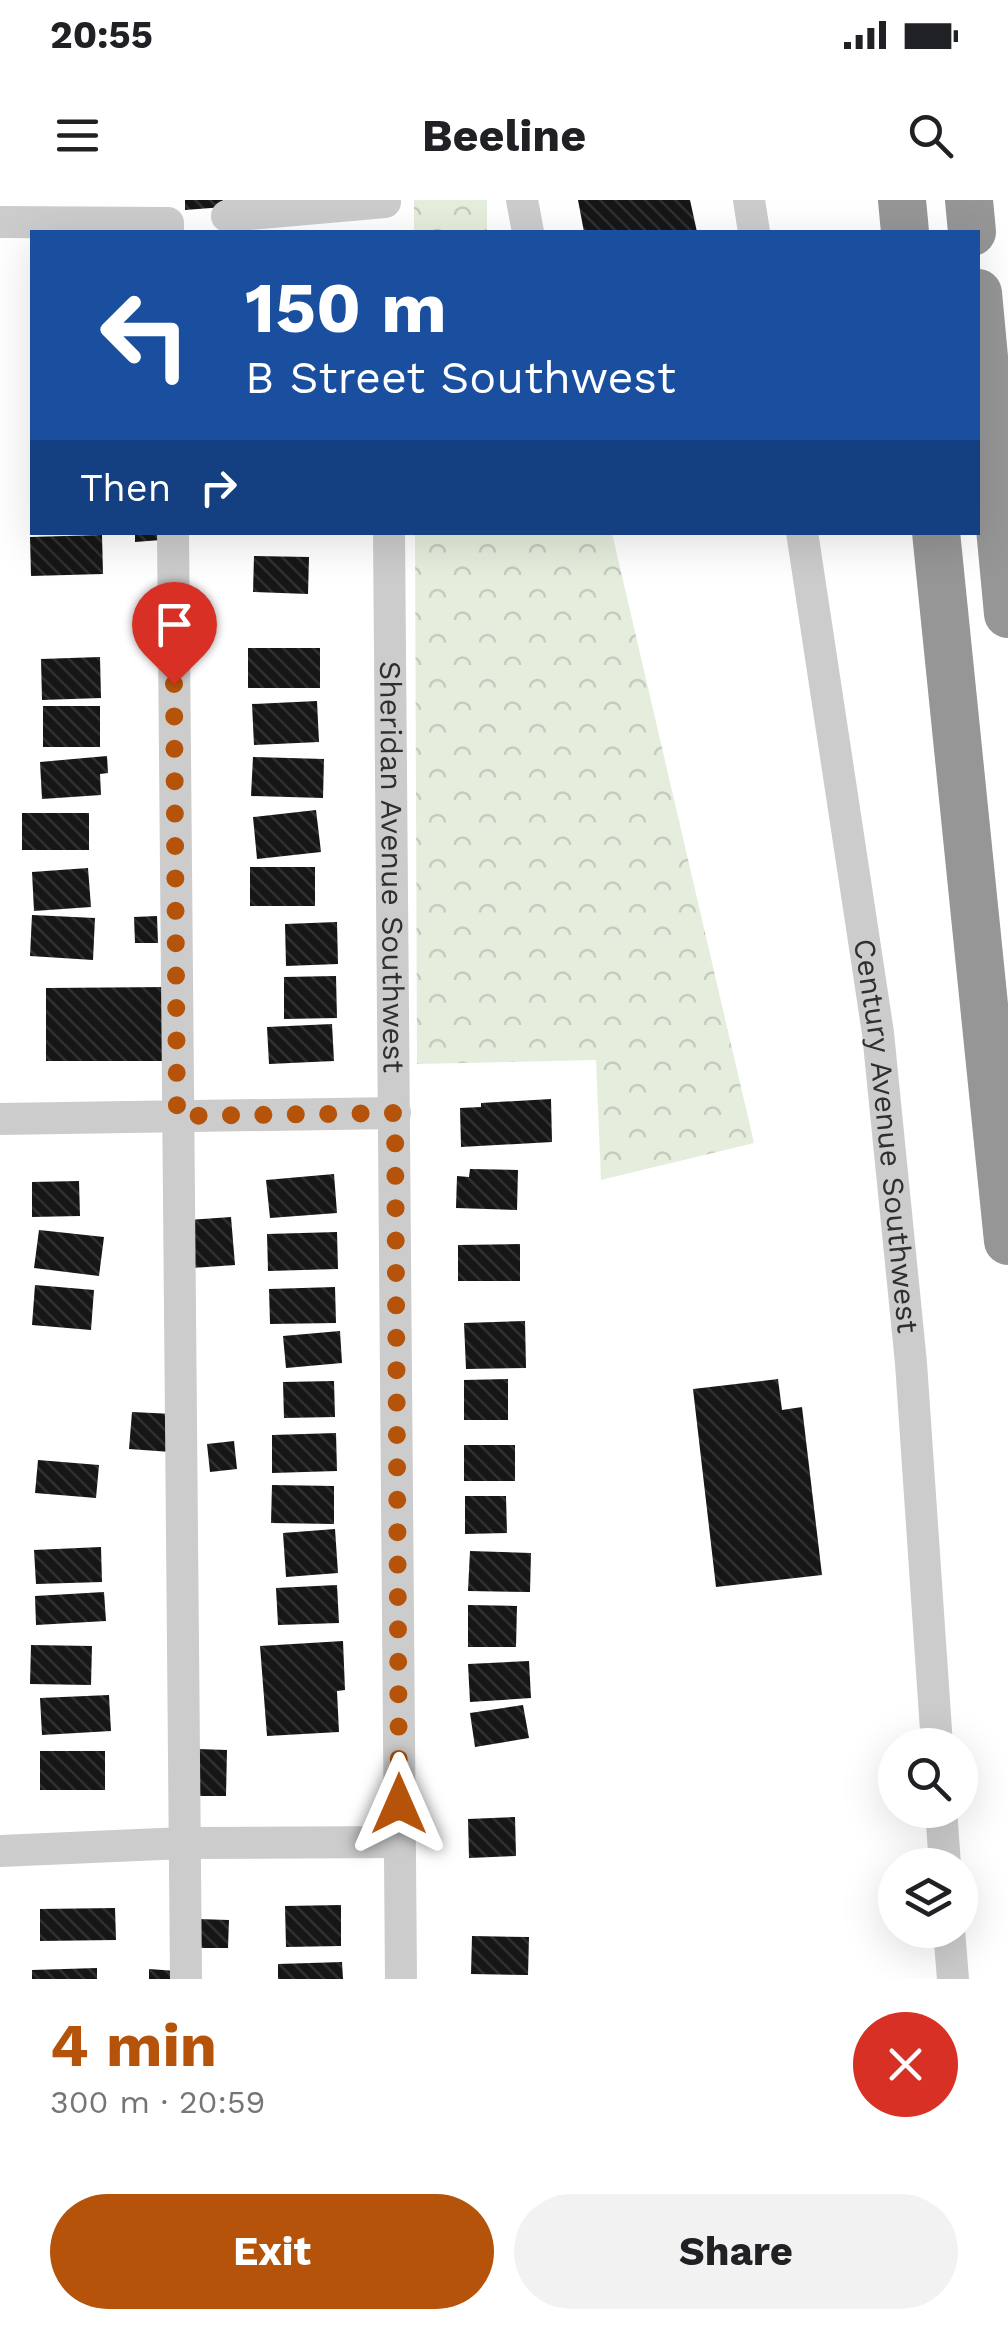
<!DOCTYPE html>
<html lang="en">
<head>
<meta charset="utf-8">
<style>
	body { margin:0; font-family:"Work Sans",sans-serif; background:#f2f2f2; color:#202124; height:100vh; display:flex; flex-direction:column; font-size:38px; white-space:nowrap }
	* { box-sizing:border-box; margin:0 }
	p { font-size:32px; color:#757577 }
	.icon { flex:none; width:55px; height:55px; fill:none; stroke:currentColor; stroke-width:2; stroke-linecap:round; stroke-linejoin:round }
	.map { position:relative; height:1779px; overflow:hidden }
	.sheet { display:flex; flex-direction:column; background:#fff; flex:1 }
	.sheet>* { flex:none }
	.hud { position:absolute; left:30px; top:30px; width:950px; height:305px; border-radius:0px; box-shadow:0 10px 40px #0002; background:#1a4fa0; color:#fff; overflow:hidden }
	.controls { position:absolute; left:878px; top:1528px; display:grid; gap:20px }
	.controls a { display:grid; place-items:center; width:100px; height:100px; border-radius:50%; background:#fff; box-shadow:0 10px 40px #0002; font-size:50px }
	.pin { position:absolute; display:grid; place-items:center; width:85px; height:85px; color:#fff; margin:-102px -42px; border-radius:50% 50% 50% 0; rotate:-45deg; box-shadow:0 0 10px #0007 }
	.pin .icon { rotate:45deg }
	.me { position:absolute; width:110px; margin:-55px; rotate:0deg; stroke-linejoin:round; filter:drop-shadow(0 0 8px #0008) }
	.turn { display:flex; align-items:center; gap:35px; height:210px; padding:0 50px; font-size:45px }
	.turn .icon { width:130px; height:130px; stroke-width:2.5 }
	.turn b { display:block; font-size:70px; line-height:85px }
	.then { display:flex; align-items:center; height:95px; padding:0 50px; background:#0003; gap:20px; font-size:38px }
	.round { display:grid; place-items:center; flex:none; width:105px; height:105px; border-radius:52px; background:#f2f2f2 }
	.headline { display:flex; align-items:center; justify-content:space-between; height:170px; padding:0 50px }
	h1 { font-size:60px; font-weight:700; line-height:75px; color:#b45309 }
	.cta { display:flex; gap:20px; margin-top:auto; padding:20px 50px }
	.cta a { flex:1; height:115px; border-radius:60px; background:#b45309; color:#fff; font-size:40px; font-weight:700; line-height:115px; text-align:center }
	.cta a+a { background:#f2f2f2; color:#202124 }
	.status { display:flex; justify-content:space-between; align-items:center; height:70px; padding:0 50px; background:#fff; direction:ltr }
	.status svg { height:28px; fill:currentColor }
	header { display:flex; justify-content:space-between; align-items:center; height:130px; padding:0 50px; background:#fff; font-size:45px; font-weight:700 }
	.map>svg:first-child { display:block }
	.forest { fill:url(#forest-crowns) }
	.building { fill:url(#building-back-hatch) }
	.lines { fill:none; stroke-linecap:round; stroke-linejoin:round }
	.minor { stroke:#ccc; stroke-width:32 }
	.highway { stroke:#969696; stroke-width:48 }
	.route { stroke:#b45309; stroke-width:18; stroke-dasharray:0 32.4 }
	.labels { text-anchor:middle; stroke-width:10; stroke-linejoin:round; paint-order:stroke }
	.street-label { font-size:30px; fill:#2f2f2f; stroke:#fff }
</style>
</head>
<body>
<div class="status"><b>20:55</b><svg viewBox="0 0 49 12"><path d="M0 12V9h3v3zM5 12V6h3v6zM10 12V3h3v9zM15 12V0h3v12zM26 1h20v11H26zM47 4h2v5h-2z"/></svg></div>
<header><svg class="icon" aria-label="menu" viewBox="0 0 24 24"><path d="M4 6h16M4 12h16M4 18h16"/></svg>Beeline<svg class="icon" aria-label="search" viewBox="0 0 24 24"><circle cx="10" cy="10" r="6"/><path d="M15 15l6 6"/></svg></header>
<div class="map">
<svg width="1008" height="1779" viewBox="0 0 1008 1779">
	<defs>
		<pattern id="forest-crowns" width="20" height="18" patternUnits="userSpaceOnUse" patternTransform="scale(2.5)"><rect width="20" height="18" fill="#e5eedc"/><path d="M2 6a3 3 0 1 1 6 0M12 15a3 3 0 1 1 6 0" fill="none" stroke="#c5ccbd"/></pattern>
		<pattern id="building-back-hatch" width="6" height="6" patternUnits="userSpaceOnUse" patternTransform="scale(2.5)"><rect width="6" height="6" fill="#161616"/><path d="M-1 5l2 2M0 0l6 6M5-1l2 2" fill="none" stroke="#303030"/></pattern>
	</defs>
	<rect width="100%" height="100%" fill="#fff"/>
	<path class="forest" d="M414,0H487V32H414Z
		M415,333H612L754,943L601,980L596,860L417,864Z"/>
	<path class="building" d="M185,0H223L224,7L185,10Z
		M578,0H690L697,32H584Z
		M135,332H160L161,340L135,342Z
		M102,335L103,374L31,376L30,337Z
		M254,356L309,357L308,394L253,392Z
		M248,448H320V488H248Z
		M100,457L101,498L42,500L41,459Z
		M317,501L319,542L254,545L252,504Z
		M43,506H100V547H43Z
		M107,556L108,573L100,574L101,595L42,599L40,562Z
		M253,557L324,559L323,598L251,596Z
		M316,610L321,652L257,659L253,617Z
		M22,613H89V650H22Z
		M250,667H315V706H250Z
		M88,668L91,707L34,711L32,672Z
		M32,715L95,718L93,760L30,756Z
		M157,716L158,743H135L134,717Z
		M337,722L338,764L286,766L285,724Z
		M336,776L337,818L284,819V777Z
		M168,787V861H46V788Z
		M332,824L334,861L269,864L267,827Z
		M551,899L552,942L461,947L460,908L481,907V903Z
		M470,969L518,970L517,1010L456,1008L457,976L469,977Z
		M334,974L337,1013L270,1018L266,980Z
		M79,981L80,1016L32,1017V982Z
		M231,1017L235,1065L192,1068L188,1020Z
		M39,1030L104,1037L99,1076L34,1068Z
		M337,1032L338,1069L268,1071L267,1034Z
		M520,1044V1081H458V1045Z
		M35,1085L94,1090L91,1130L32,1125Z
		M335,1087L336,1123L270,1124L269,1089Z
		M525,1121L526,1168L466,1169L464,1123Z
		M340,1131L342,1163L286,1168L283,1136Z
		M508,1179V1220H464V1180Z
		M778,1179L782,1210L802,1207L822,1375L716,1387L693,1189Z
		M334,1181L335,1217L284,1218L283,1182Z
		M132,1212L173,1214L171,1252L129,1249Z
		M336,1233L337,1271L272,1273V1235Z
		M234,1241L237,1269L210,1272L207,1244Z
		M464,1245H515V1281H464Z
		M38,1260L99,1265L96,1298L35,1293Z
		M272,1285L334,1286V1324L271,1323Z
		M465,1296H506L507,1333L465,1334Z
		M335,1329L338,1373L286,1377L283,1333Z
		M101,1347L102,1382L36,1384L34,1350Z
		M470,1351L531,1353L530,1392L468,1391Z
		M337,1385L339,1423L278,1425L276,1388Z
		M104,1392L106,1421L36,1425L35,1396Z
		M468,1405L517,1406L516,1447H468Z
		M343,1441L345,1490L337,1491L339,1532L267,1536L260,1446Z
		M31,1445L92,1446L91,1485L30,1484Z
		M529,1461L531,1498L470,1502L468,1464Z
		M109,1495L111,1531L42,1535L40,1498Z
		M523,1505L529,1538L475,1547L470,1513Z
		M198,1549L227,1550L226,1596H196Z
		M40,1551H105V1590H40Z
		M515,1617L516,1656L469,1658L468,1619Z
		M341,1705V1746L286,1747L285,1706Z
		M115,1708L116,1740L40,1741V1709Z
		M198,1719L229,1720L228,1748H197Z
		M472,1736L529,1737L528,1775L471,1774Z
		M342,1762L343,1779H278V1764Z
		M97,1768V1779H32V1770Z
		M149,1769L176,1771L175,1779H149Z"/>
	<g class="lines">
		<g class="minor">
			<path d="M522,0L528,32"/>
			<path d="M749,0L754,32"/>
			<path d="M227,16L385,2"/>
			<path d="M0,22L168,23V32"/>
			<path d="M173,332L186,1779"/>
			<path id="s1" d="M389,332L401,1779"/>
			<path id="s2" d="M802,332L878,833L911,1163L937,1545"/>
			<path d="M0,919L395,913"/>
			<path d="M941,1610L945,1665"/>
			<path d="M0,1651L184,1643L400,1642"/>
			<path d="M949,1730L953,1779"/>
		</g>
		<path class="highway" d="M902,0L905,32
			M969,0L972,32
			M978,93L1008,414
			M936,332L1008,1041"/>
	</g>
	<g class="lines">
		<path class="route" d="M174,484L177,916L395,913L399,1604"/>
	</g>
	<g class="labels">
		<g class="street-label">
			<text dy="10" stroke="none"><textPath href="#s1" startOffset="335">Sheridan Avenue Southwest</textPath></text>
			<text dy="10" stroke="none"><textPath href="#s2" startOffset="610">Century Avenue Southwest</textPath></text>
		</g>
	</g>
</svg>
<div class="controls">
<a><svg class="icon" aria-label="search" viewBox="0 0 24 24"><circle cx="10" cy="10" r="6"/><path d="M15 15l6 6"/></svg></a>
<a><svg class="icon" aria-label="layers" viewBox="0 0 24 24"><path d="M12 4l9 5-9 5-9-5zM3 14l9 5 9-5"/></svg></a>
</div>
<div class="pin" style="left:174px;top:484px;background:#d93025"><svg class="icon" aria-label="arrive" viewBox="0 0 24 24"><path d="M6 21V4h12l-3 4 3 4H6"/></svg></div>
<svg class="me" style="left:399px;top:1604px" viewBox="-20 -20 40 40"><path d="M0-17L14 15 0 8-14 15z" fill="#b45309" stroke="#fff" stroke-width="4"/></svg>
<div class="hud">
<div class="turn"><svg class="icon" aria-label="left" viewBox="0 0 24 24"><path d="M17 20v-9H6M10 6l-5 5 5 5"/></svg><div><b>150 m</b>B Street Southwest</div></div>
<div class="then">Then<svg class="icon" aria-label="right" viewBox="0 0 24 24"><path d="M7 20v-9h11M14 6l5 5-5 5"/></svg></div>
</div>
</div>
<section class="sheet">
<div class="headline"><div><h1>4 min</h1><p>300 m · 20:59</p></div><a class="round" style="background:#d93025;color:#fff"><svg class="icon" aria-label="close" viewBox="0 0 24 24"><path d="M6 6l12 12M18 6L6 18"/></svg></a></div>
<div class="cta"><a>Exit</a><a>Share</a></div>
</section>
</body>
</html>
